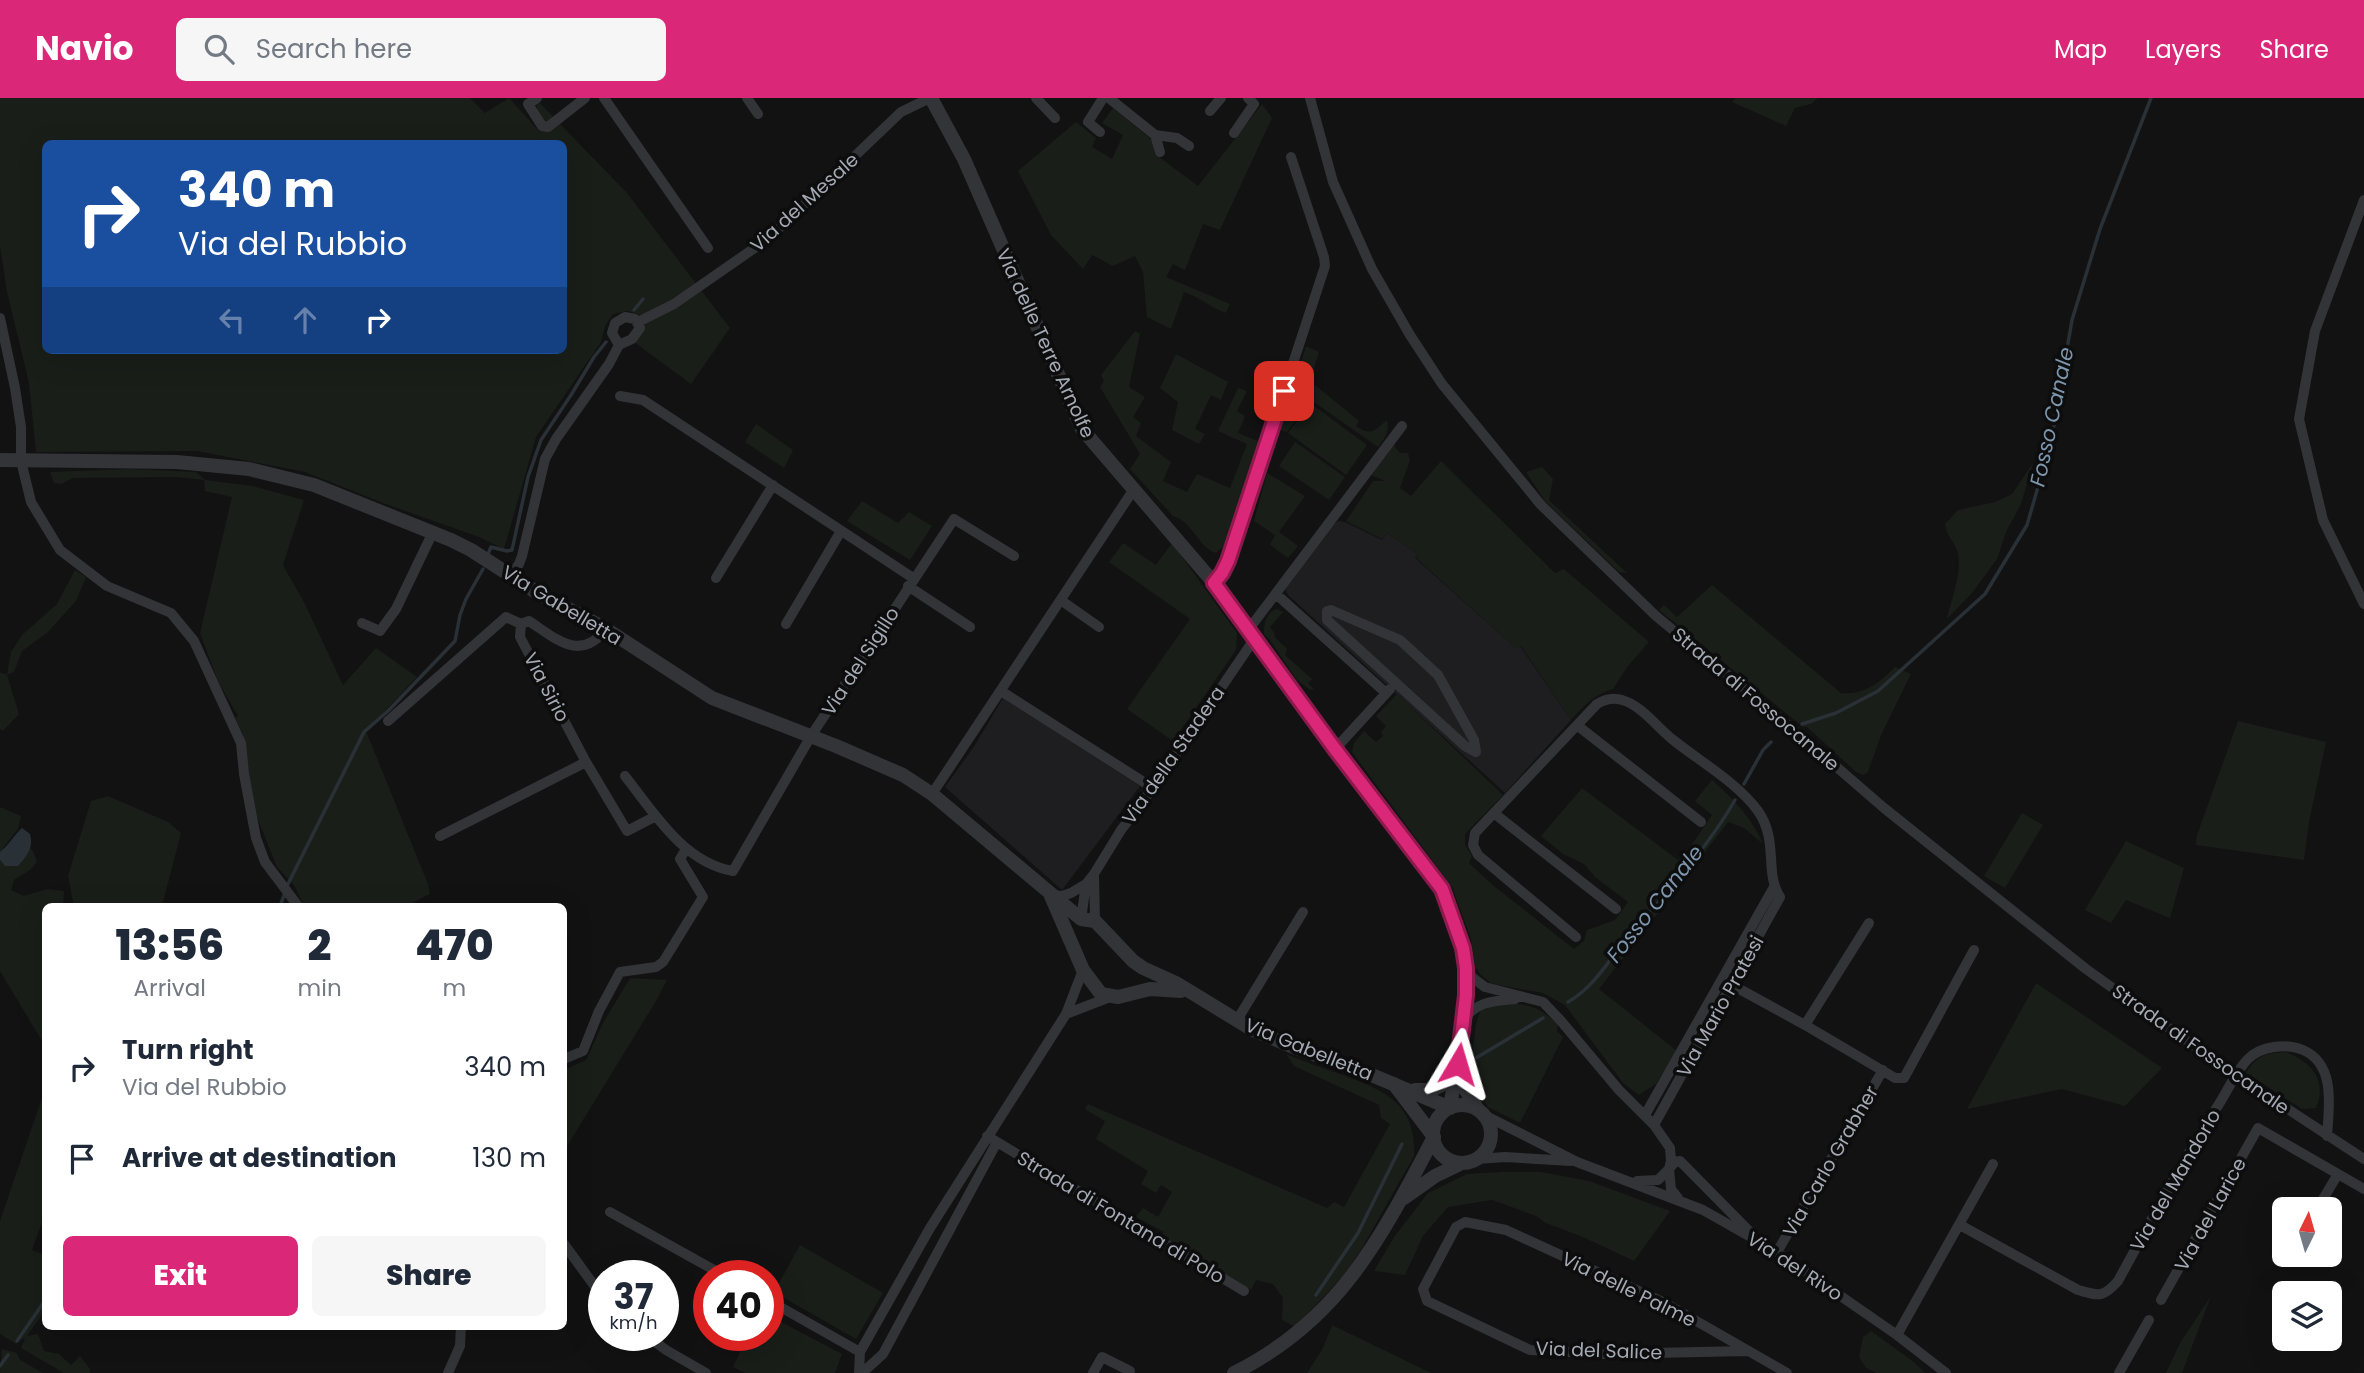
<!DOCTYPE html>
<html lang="en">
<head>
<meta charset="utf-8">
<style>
	body { margin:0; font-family:Poppins,sans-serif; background:#f6f6f7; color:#1f2937; height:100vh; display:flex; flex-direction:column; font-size:26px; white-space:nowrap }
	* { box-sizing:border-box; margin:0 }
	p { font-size:23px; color:#747a83 }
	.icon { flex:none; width:38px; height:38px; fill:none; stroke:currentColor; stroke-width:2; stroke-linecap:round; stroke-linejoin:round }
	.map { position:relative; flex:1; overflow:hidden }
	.drawer { position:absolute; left:42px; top:805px; width:525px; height:427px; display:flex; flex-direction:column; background:#fff; border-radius:10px; box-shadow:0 7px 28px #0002 }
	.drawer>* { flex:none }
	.guide { position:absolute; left:42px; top:42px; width:525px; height:214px; border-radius:10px; box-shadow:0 7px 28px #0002; background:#1a4fa0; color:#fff; overflow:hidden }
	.needle { width:46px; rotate:5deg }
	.buttons { position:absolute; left:2272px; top:1099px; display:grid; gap:14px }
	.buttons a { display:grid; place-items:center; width:70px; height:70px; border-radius:10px; background:#fff; box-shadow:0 7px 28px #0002; font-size:35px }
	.speed { position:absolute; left:588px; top:1162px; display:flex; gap:14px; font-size:35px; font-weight:700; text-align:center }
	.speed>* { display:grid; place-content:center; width:91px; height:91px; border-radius:50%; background:#fff; box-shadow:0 7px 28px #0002; line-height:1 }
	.speed small { font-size:18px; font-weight:400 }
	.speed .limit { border:10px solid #d22; background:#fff; color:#111 }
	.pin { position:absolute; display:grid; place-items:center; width:60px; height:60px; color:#fff; margin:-30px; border-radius:14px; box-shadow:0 4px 10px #0006 }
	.me { position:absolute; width:77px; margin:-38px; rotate:7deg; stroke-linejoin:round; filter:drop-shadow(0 0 5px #0008) }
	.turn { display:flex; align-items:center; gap:24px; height:147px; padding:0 21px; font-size:32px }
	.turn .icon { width:91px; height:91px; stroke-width:2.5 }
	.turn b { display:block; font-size:49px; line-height:60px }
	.lanes { display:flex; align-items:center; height:66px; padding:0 21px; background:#0003; justify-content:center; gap:35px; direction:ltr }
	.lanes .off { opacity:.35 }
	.eta { display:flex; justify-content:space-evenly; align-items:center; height:119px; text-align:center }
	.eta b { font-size:42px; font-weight:800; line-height:49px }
	.cta { display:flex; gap:14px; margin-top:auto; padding:14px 21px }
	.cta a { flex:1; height:80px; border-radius:10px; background:#db2777; color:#fff; font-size:28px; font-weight:800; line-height:80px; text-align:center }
	.cta a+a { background:#f6f6f7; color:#1f2937 }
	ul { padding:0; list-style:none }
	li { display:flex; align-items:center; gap:21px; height:91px; padding:0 21px }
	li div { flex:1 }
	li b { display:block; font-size:26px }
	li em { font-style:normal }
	header { display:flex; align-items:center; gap:42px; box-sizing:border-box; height:98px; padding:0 35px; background:#db2777; color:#fff }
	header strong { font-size:33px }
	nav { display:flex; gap:38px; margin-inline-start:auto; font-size:24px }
	.search { width:490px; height:63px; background:#f6f6f7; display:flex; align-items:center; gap:18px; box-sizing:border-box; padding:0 24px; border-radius:10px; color:#747a83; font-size:26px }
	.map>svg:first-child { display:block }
	.built { fill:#1e1e20 }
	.green { fill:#191e19; fill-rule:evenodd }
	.water { fill:#293036 }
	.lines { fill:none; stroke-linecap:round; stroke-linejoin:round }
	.stream { stroke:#293036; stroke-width:3.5 }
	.minor { stroke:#333438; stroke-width:10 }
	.tertiary { stroke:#333438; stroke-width:14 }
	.minor-bridge { stroke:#333438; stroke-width:10 }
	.route-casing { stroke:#8e194d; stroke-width:18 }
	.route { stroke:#db2777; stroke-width:12 }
	.labels { text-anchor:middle; stroke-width:7; stroke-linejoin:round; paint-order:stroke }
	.street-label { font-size:19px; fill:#a4a9b3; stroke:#0d0d0e }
	.water-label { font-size:21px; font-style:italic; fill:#7d96ad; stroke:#0d0d0e }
</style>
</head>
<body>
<header>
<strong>Navio</strong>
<div class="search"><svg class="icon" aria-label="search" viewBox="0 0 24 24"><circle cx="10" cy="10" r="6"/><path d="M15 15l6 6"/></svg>Search here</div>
<nav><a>Map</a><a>Layers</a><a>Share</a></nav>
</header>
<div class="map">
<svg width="2364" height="1275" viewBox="0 0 2364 1275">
	<rect width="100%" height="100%" fill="#121213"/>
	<path class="built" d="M1338,423L1345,424L1382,442L1387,435L1418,456L1415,460L1517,551L1520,548L1571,622L1505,695L1288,497L1285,491L1330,429Z
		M1003,600L1140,688L1062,792L945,689L975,647Z"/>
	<path class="green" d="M0,0H470L485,15L509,0L540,34L536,1L627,95L730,230L691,286L634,244L645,228L641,217L627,213L613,216L605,228L601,244L536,339L504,451L479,439L383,405L305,374L197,353L36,354L29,285L7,194L0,148ZM46,46H564V252H46Z
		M1735,0H1818L1811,6L1795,10L1786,28L1732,4Z
		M1262,6L1272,20L1220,132L1203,126L1185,172L1173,166L1166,179L1230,206L1226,215C1210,209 1199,199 1184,194L1171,231L1147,219L1143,174L1135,158L1113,168L1092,157L1083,171L1051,137L1018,73L1076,24L1096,40L1092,49L1112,61L1123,37L1102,25L1113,10L1152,42L1155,56L1198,88Z
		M1135,233L1140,236L1129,289L1145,299L1133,319L1141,325L1136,338L1171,364L1163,383L1187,394L1197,376L1230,390L1247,346L1218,333L1238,290L1247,293L1237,313L1245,318L1238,335L1260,344L1225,447L1216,455C1198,449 1192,423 1173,418L1130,371L1140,356L1100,289L1104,283L1101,277Z
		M1306,248L1319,254L1310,283L1359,323L1356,328C1371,339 1375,332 1387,322C1390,334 1385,340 1378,349L1311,302L1287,334L1280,332Z
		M1176,256L1228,284L1221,302L1211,297L1195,331L1205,336L1199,346L1172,332L1178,304L1160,290Z
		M1310,305L1367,347L1346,377L1288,335Z
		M756,326L793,352L784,370L745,344Z
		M1295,344L1345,379L1329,402L1279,368Z
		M1393,346L1400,355H1408L1410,362L1400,390L1411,398L1441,363L1555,475L1564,471L1649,544L1628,568L1613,591C1592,598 1586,606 1571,622L1521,548L1517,551L1416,460L1418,456L1387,435L1382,441L1346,423L1373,383H1385L1371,377Z
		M2033,365L2021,406L2006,434L1997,461L1972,495L1947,521C1951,501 1962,476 1958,456C1956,445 1946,438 1945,426L1958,412L1995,404L2012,396Z
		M1542,369L1553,381L1549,402L1627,475L1619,474L1545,403L1526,374Z
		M129,371L196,374L205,382L252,388L304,402L283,467L305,506L343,587L376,550L417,579L366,633L428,786L430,796L414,804L415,808H304L294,787L277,769L257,719L245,659L243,636L235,620L238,618L218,583L200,535L232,399L205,393L204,382L176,379L73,380L61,386L54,385L50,374Z
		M1267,375L1305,398L1279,434L1298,448L1288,460L1270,447L1275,437L1254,423Z
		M862,403L898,425L909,414L932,428L910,462L847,423Z
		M1123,445L1156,467L1172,445L1237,535L1236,552L1173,643L1127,611L1190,521L1109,464Z
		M75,472L86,479L76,503L47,535L22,553L14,574L7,577L19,616L3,633L0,631V574L7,577L11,554L22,537L57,506Z
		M1712,487L1841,595C1865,597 1879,585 1895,569L1911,576L1881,637L1868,674L1863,677L1856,674L1807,629H1803L1659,512L1664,507L1677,519Z
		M1277,511L1283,514L1270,529L1275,536L1274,538L1287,551L1285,557L1312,581L1308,585L1314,591L1310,592L1297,582L1269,541L1264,536C1264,527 1265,514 1277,511Z
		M1397,596L1503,697L1465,736V747L1472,758L1469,765L1495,789L1574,851L1584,843L1587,832L1615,822L1628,804L1595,779L1584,766L1563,756L1541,738L1582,690L1678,762L1695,742L1712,717L1695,703L1712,682C1735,703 1750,717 1763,746L1744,730L1728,724L1599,891L1677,953L1656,986L1639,997L1623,985L1565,907L1543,895L1504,888L1491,885L1481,877L1475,868L1471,841L1452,789L1352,654L1354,645L1364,633L1376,644L1383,638L1381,634L1386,628L1376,618Z
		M2238,623L2326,644L2309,724L2304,762L2196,747L2197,737Z
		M108,698L168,724L181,735L162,808H78L73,804L68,778L91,703Z
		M0,709L21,718L18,731L3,750L9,764L23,750L32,751L37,764L30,772L14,782L11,792L24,798L47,791L64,793L63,808H46L45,948L0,873Z
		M2022,715L2043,727L2005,790L1984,778Z
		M2126,743L2184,770L2170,820L2126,802L2111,825L2085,812Z
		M630,880L667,882L656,903L564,1053V972L586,962L603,925Z
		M2036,885L2162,970L2125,1008L2062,991L1967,1011Z
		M1507,905C1531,907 1540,909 1558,927L1557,933L1563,939L1520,1025L1488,1009L1473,986L1475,977L1468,964C1477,947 1472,928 1481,912Z
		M2286,954C2311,964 2328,982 2316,1010L2302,1011L2246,975C2257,957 2266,955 2286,954Z
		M1286,956C1303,963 1320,969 1337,975C1381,991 1417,1003 1414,1058L1362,1150L1344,1177L1295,1229L1282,1222L1283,1200L1273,1186L1256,1182L1251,1192L1161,1137L1164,1134L1136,1119L1143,1110L1158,1119L1172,1094L1161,1087L1156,1095L1141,1086L1148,1073L1096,1041L1105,1023L1085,1011L1088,1006L1327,1110L1334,1104L1344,1109L1390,1026L1381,1020L1379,1007L1294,968Z
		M45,991V1116L32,1152L45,1157V1213L27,1238L38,1236L44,1253L59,1256L71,1267L80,1258L90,1271V1275H64L21,1250L25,1240L18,1243L16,1246L0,1236V1123Z
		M1502,1074H1541L1589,1083L1670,1113L1634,1163L1583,1139L1546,1125L1536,1118L1492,1102L1448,1109L1423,1138L1405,1177L1374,1173L1394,1139L1428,1095L1467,1076Z
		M800,1147L883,1195L856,1241L774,1194Z
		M2211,1198L2182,1275H2166L2180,1245Z
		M768,1217L842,1256L835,1275H745L733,1269L748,1237H768Z
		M1332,1227L1431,1275H1307L1323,1250Z
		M1871,1233L1914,1264L1925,1275H1877L1866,1270L1859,1259L1863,1239Z
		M2,1251L17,1255L20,1262L43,1275H0Z"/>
	<path class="water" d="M22,730L30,736C34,749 27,758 18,768H5L0,762V754C9,747 13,738 22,730Z"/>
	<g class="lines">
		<path class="stream" d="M634,212L643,201
			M488,456L491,449L507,453L512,452L528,379L541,342L571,297L594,259L606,244
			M1802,626L1836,615L1878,593L1985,496L2027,427L2051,344L2072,222L2100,131L2151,0
			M1744,686L1763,652L1771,644
			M287,788L364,634L389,612L455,543L460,517L466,501L483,471
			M280,808L285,795
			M1568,904C1598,887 1614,853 1636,828C1645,817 1656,808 1665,797C1688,770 1718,732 1735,702
			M1476,960L1543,920
			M1316,1197L1358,1135L1402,1046
			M17,1243L46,1201
			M0,1268L8,1257"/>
		<path class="minor" d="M537,0L528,6L542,28L548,29L585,0
			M604,0L708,150
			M747,0L758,16
			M1036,0L1055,20
			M1109,0L1155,37L1177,40L1189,48
			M1310,0L1333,84L1372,171L1410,237L1442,286L1541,407L1656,518L1787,626L1884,710L2086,871L2222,968
			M1210,13L1221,0
			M1100,34L1088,24L1103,0
			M1234,35L1254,6L1248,0
			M1155,37L1160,54
			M2364,102L2315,233L2299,321L2323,422L2364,506
			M0,220L15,290L21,329V363L31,404L60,452L107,488L171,515L194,543L241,645L244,676L256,740L265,764L298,808
			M638,224L674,206L769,140L901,14L930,0
			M620,298L643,302L913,480
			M511,477L519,466L522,458L545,361L556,341L609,266L619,247L632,241L640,230L635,221L625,219L615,225L612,235L619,247
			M716,480L773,387
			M1214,485L1222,475L1228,463L1325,168L1324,159L1291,59
			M908,488L970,529
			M1276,496L1386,595
			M1062,503L1099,529
			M1331,512L1400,542L1438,577L1474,642L1476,654L1465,648L1327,522V513Z
			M362,525L380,533L396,511L433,434
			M786,526L841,433
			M606,531C580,565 555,540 529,523L521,526L520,539L586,664L627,733L656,718
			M1249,531L1402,328
			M1001,593L1153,690
			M388,623L506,519L521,526
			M1578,628L1701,724
			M1335,651L1390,591
			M625,678C654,715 684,765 733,773L811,638L954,421L1014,458
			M932,696L1134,391
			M1495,716L1616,811
			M440,738L586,664
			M1094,776L1095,823
			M1050,797L1062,798L1071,795L1086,786L1094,776L1121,732L1153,690L1255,540
			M1081,821L1086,786
			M1576,839L1478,757L1473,747L1475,735L1597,606C1605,601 1613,599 1622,602C1641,607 1657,629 1672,641C1699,663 1738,685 1758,713C1779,743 1764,774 1780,799L1654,1027
			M1466,870L1473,880L1485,889L1543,904L1561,923L1619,992L1654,1027L1670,1050L1671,1063L1669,1071L1658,1082L1637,1083
			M1723,882L1805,927L1895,980H1904L1974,852
			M1066,916L1110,899
			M1237,922L1303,814
			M1464,922C1476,903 1495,903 1515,901
			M1805,927L1869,825
			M564,961L583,953L599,913L620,874L656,869L663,864L703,799L680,761L686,751
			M2248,985L2364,1061
			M1484,1017L1577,1064L1703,1112L1777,1154L1897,1237L1946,1275
			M1645,1017L1774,789
			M987,1038L1244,1193
			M1477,1061L1505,1059L1571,1063
			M1678,1100L1671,1091L1669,1071L1675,1064L1680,1063L1752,1136
			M2317,1111L2338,1076
			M610,1114L725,1178
			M1960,1127L2078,1192C2099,1198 2103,1200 2118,1183C2151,1123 2182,1063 2219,1006C2228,992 2236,973 2248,961C2261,948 2286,945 2303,952C2336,966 2329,1009 2327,1038
			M564,1146L604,1201
			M1777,1154L1883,972
			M768,1202L860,1254
			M2161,1202L2258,1030L2364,1091
			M646,1237L666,1252L706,1275
			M1897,1237L1993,1066
			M1748,1253L1605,1256L1530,1252L1427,1203L1423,1191L1456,1129L1465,1124L1506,1132L1665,1205L1787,1275
			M448,1275L460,1248L461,1228
			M859,1275L860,1254L930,1130L1066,916L1083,872
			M862,1275L883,1256L997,1044
			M1093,1275L1102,1259L1130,1273L1128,1275
			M2119,1275L2149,1222"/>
		<path class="tertiary" d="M931,0L964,61L1082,331L1214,485L1335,651L1442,791L1463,850L1466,870L1463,924L1450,1010
			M0,362L177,364L249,371L314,387L451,442L471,452L536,494L606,531L712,600L836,648L903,677L932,696L1081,821L1095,823L1133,863L1143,870L1176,885L1253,932L1296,950L1374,978L1450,1010
			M1051,798L1083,872L1101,896L1118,899L1150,891L1181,893
			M1459,971L1464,989L1478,1012
			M1415,992C1438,993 1443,989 1455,970
			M1433 1036a29 29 0 1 1 58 0a29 29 0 1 1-58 0Z
			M1404,1100L1435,1078L1462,1065
			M1234,1275C1340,1222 1381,1140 1434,1039L1394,986"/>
		<path class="minor-bridge" d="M2222,968L2248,985"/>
	</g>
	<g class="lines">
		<g class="route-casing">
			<path id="route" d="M1284,293L1228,463L1222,475L1214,485L1335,651L1442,791L1463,850L1466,870V897L1458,966"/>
		</g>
		<use href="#route" class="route"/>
	</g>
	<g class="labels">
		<g class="street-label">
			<text transform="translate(804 104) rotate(-42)" y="7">Via del Mesale</text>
			<text transform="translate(1046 245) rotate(65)" y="7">Via delle Terre Arnolfe</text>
			<text transform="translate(562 507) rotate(31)" y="7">Via Gabelletta</text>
			<text transform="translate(860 563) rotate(-57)" y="7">Via del Sigillo</text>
			<text transform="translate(547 589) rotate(62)" y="7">Via Sirio</text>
			<text transform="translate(1756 601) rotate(40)" y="7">Strada di Fossocanale</text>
			<text transform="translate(1173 657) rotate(-55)" y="7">Via della Stadera</text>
			<text transform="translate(1720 908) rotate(-61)" y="7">Via Mario Pratesi</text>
			<text transform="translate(1309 951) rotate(22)" y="7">Via Gabelletta</text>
			<text transform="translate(2201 951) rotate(35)" y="7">Strada di Fossocanale</text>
			<text transform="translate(1830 1063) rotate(-60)" y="7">Via Carlo Grabher</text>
			<text transform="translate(2175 1082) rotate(-60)" y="7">Via del Mandorlo</text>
			<text transform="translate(2210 1116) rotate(-61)" y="7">Via del Larice</text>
			<text transform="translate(1121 1119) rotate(31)" y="7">Strada di Fontana di Polo</text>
			<text transform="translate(1795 1168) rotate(33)" y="7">Via del Rivo</text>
			<text transform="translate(1629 1191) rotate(26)" y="7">Via delle Palme</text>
			<text transform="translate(1599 1252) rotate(2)" y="7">Via del Salice</text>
		</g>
		<g class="water-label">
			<text transform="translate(2052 319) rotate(-78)" y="7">Fosso Canale</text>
			<text transform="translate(1655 806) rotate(-52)" y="7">Fosso Canale</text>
		</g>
	</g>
</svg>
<div class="buttons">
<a><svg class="needle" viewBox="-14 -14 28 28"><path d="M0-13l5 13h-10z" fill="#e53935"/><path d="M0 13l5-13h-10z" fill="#747a83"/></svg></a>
<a><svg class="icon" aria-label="layers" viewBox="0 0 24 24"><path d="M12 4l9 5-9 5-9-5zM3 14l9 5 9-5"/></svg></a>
</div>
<div class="speed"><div>37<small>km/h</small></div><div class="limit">40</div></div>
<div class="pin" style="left:1284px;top:293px;background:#d93025"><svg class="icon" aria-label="arrive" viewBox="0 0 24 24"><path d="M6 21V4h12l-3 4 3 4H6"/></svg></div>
<svg class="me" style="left:1458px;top:966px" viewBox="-20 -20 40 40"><path d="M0-17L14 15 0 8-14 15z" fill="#db2777" stroke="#fff" stroke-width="4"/></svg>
<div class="guide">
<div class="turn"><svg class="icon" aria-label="right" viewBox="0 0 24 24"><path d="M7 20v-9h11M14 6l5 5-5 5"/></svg><div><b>340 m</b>Via del Rubbio</div></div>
<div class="lanes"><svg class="icon off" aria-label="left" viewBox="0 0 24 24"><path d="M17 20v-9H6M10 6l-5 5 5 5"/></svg><svg class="icon off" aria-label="ahead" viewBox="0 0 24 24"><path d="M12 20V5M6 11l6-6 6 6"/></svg><svg class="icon" aria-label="right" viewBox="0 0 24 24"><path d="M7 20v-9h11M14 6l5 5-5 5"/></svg></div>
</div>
<section class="drawer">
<div class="eta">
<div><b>13:56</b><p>Arrival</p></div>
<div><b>2</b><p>min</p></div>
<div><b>470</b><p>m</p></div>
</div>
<ul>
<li><svg class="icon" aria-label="right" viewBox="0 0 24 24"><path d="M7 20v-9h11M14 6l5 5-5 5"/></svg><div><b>Turn right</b><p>Via del Rubbio</p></div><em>340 m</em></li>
<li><svg class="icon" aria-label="arrive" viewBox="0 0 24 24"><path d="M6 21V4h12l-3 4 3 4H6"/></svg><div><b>Arrive at destination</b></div><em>130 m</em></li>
</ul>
<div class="cta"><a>Exit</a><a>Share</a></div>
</section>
</div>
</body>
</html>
